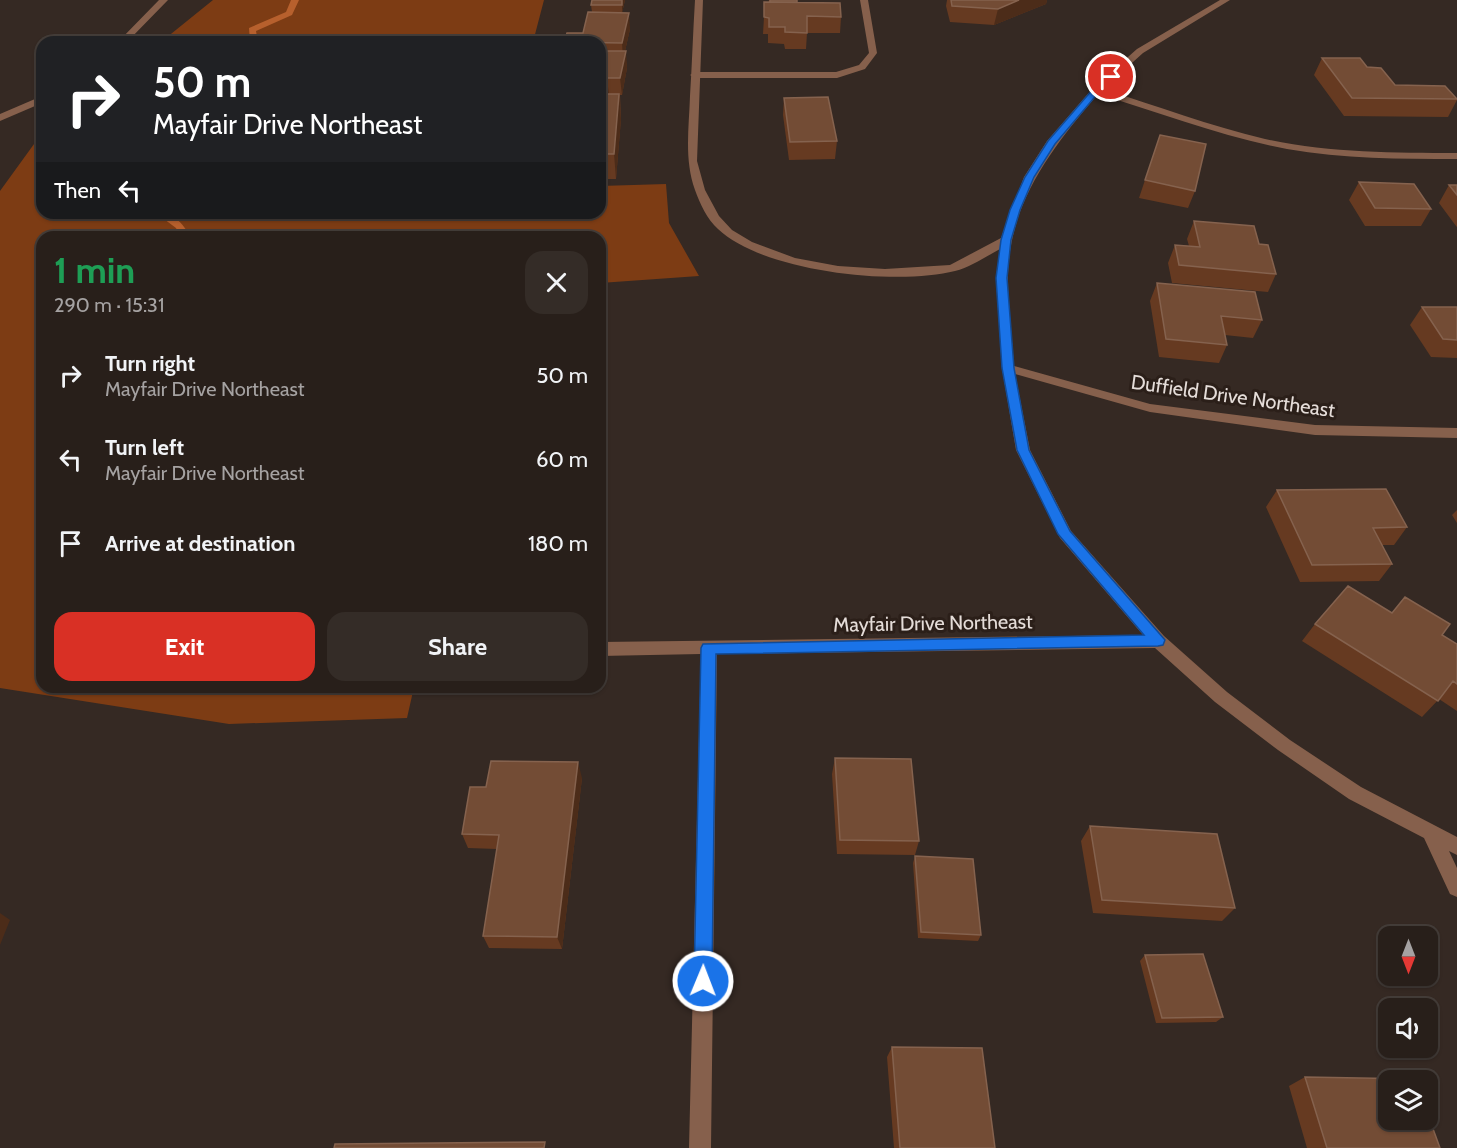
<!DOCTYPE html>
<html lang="en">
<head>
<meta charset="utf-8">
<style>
	body { margin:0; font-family:Cabin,sans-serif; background:#342c27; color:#f1f3f6; height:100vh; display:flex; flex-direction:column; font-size:22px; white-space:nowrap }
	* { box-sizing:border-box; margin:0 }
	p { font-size:20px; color:#a5a2a2 }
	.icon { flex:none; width:33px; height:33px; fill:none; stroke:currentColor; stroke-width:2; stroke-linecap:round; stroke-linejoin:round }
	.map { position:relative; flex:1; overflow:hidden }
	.drawer { position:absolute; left:36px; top:231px; width:570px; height:462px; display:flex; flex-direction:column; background:#281f1a; border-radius:18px; box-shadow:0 2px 4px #0004,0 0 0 2px #443d39 }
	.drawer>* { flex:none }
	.hud { position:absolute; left:36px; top:36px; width:570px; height:183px; border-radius:18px; box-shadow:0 2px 4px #0004,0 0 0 2px #443d39; background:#202124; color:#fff; overflow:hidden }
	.needle { width:39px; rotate:180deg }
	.buttons { position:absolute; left:1378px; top:926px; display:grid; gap:12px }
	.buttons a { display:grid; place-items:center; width:60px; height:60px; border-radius:12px; background:#281f1a; box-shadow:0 2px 4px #0004,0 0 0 2px #443d39; font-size:30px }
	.pin { position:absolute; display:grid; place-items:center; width:51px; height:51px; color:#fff; margin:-26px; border:3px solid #fff; border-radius:50%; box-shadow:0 2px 6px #0007 }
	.me { position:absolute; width:66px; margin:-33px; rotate:1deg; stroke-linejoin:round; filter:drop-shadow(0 0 4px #0008) }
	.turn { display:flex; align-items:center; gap:21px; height:126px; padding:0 18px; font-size:27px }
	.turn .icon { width:78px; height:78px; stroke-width:2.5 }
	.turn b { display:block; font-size:42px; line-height:51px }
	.then { display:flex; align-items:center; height:57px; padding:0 18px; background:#0003; gap:12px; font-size:22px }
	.round { display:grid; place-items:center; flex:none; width:63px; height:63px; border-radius:18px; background:#342c27 }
	.headline { display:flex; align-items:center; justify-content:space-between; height:102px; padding:0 18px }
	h1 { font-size:36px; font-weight:700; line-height:45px; color:#1e9e55 }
	.primary-button { display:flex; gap:12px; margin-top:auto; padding:12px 18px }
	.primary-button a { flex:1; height:69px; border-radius:18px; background:#d93025; color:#fff; font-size:24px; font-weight:700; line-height:69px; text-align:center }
	.primary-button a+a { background:#342c27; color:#f1f3f6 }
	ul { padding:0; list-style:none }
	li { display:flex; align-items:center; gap:18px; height:84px; padding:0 18px }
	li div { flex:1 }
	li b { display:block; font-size:22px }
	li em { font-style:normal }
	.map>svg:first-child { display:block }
	.forest { fill:#7d3c14 }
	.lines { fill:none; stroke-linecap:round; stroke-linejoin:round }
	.stream { fill:#b7602d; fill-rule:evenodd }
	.service { fill:#86604c; fill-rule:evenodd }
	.minor { fill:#86604c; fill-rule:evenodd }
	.wall { fill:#663a21 }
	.shaded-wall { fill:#4c2c19 }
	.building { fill:#734c35; stroke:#85624e; stroke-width:1.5 }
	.route { fill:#1a73e8; stroke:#114b97; stroke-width:1.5 }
	.labels { text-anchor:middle; stroke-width:6; stroke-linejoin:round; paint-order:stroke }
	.street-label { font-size:20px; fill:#e5ddd9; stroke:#2b1f19 }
</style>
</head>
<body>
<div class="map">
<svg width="1457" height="1148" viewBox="0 0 1457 1148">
	<rect width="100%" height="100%" fill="#352923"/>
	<path class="forest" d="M213,0H544L533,42H161Z
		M42,133V213H600V186L666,184L669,223L699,276L600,283V237H42V687H414L407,718L229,724L0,688V191Z"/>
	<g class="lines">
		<path class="stream" d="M291,0H299L292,15L256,31L258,42H250L249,28L286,12Z
			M156,213C173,213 183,222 190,237H180L176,228Z"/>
		<path class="service" d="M159,0H168L127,42H118Z
			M860,0H868L877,53L865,69L837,78H695L690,75L695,72H836L859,65L869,53Z
			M42,96V103L0,121V114Z"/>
		<path class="minor" d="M695,0H703L697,161L705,190L719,216L732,230L752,242L795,258L838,266L885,269L950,265L1001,238L1024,177L1047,141L1093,88L1137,49L1220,0H1230L1143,53L1103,89C1157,106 1210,126 1265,139C1328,153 1393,153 1457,153V159C1401,159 1343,159 1287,149C1223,137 1161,113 1098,94C1052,148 1008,203 1008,279C1008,307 1012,337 1014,366L1150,404L1315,425L1457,428V438L1315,435L1150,412L1015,374L1030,450L1071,531L1164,636L1227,692L1290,740L1361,787L1457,837V855L1449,851L1457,868V897L1450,894L1424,838L1349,799L1278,750L1215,702L1155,648L717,654L711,1148H689L701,654L600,656V642L1143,635L1060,538L1016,450L1002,368L996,278L1000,249C985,257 971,267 955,271C897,286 763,272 718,229C707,219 700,204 695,190C684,159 689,128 690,96C692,64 693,32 695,0Z"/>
	</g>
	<path class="wall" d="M592,0H625L622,13L630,29L625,51L627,68L622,95H620L621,119L616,179H600V42L583,33L592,12L591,5Z
		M769,0L797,2L841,17L840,33H807L806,49H785L784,44L768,43V34H763L764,17Z
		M947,0H1047L1046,4L994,25L950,22L946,6Z
		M1322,58L1367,67L1395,85L1457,99V100L1448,117L1344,116L1314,75Z
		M784,98L837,141L835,159L789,160L783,115Z
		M1160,135L1195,191L1188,208L1139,198Z
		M1359,182L1431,209L1421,226H1365L1349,200Z
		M1449,185H1457V227L1456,226L1439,203Z
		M1194,221L1259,244L1276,274L1268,292L1172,283L1168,263L1175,245L1189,246L1187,239Z
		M1157,283L1262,320L1253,338L1225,335L1227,345L1219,363L1159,357L1150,301Z
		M1422,307H1457V358L1431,357L1410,325Z
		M1277,490L1407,527L1394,545H1382L1392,564L1379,581L1300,582L1266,507Z
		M1457,510V523L1452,515Z
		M1392,613L1442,635L1457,644V711L1439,699L1422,717L1302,641L1315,624Z
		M835,758L919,841L915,855L837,854L832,774Z
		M582,778L562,949L489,948L483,936L497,849L468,848L462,834L486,787Z
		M1090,826L1235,908L1222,921L1093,913L1081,841Z
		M915,856L981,935L978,941L918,938L913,863Z
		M1145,955L1223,1017L1216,1022L1156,1023L1140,961Z
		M892,1047L995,1148H894L887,1057Z
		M1305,1077L1440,1148H1307L1289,1086Z"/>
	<path class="shaded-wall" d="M622,0H625L622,13Z
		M1019,0H1047L1046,4L994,25L998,9Z
		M629,13L630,29L623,60L622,43Z
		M626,51L627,68L622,95L620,78Z
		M607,79L610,103L606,94Z
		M619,94L621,119L616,179L614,154Z
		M578,762L582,778L562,949L557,937Z
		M0,913L10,920L0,945Z"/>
	<path class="building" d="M592,0H622V5H591Z
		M770,0H797V2H770Z
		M951,0H1019L998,9L952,6Z
		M764,2L840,3L841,17L807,16V33L785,32V27H769V18L764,17Z
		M588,12L629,13L622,43L564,42L567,33H583Z
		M600,51H626L620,78H600Z
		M1322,58H1360L1367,67L1381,68L1395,85L1445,86L1457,99L1352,98Z
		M600,79H607L606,94H619L614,154H600Z
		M828,97L837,141L790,142L784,98Z
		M1160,135L1206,144L1195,191L1145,180Z
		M1359,182L1414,184L1431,209L1375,208Z
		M1449,185H1457V195Z
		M1194,221L1254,226L1259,244L1268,245L1276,274L1179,265L1175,245L1200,247Z
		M1157,283L1255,292L1262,320L1221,316L1227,345L1166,339Z
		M1422,307H1457V340L1443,339Z
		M1386,489L1407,527L1373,528L1392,564L1312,565L1277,490Z
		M1348,586L1392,613L1405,597L1450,624L1442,635L1457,644V684L1453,681L1438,701L1315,624Z
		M835,758L911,759L919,841L840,840Z
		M491,761L578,762L557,937L483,936L499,835L462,834L470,787H486Z
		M1090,826L1217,834L1235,908L1102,900Z
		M915,856L973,859L981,935L921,932Z
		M1203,954L1223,1017L1162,1018L1145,955Z
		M892,1047L982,1048L995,1148H900Z
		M1305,1077L1415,1079V1080H1389V1119H1428V1115L1440,1148H1327Z
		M545,1142L544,1148H334L335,1144Z"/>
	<path class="route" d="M1108,75L1115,77L1099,92L1055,144L1034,177L1020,210L1011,240L1007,278L1014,368L1029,450L1070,531L1165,640L1163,645L1158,646L716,654L712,981L709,987L703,990L697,987L694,981L701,648L703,644L1144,635L1058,534L1017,450L1002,368L996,278L1001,240L1010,210L1025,177L1048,141L1093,89Z"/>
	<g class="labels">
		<g class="street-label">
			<text transform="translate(1233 396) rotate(8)" y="7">Duffield Drive Northeast</text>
			<text transform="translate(933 623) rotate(-1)" y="7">Mayfair Drive Northeast</text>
		</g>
	</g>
</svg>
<div class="buttons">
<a><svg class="needle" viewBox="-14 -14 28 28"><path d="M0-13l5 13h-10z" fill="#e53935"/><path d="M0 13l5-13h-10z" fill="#a5a2a2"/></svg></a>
<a><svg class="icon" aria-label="sound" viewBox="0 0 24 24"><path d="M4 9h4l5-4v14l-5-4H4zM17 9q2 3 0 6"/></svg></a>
<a><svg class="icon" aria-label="layers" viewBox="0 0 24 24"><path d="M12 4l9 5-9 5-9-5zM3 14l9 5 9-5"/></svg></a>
</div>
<div class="pin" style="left:1111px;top:77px;background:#d93025"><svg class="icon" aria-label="arrive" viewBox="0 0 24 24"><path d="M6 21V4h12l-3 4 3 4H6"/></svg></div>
<svg class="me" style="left:703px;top:981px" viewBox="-20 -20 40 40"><circle r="17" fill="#1a73e8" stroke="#fff" stroke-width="3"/><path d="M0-11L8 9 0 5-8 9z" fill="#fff"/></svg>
<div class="hud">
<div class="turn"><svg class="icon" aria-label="right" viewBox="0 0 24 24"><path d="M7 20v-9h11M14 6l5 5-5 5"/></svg><div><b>50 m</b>Mayfair Drive Northeast</div></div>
<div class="then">Then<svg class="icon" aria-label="left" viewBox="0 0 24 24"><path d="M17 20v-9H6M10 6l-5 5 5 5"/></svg></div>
</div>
<section class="drawer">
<div class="headline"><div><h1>1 min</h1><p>290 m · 15:31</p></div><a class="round"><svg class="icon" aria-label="close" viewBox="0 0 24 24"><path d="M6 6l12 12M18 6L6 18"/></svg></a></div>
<ul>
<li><svg class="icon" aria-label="right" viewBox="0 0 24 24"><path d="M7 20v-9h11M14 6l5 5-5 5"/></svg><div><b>Turn right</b><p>Mayfair Drive Northeast</p></div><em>50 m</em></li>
<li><svg class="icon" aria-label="left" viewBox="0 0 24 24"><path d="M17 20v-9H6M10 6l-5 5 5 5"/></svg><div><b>Turn left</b><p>Mayfair Drive Northeast</p></div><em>60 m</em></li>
<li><svg class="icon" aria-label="arrive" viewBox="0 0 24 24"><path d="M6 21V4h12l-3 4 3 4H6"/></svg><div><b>Arrive at destination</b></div><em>180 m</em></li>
</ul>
<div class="primary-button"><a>Exit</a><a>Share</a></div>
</section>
</div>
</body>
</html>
